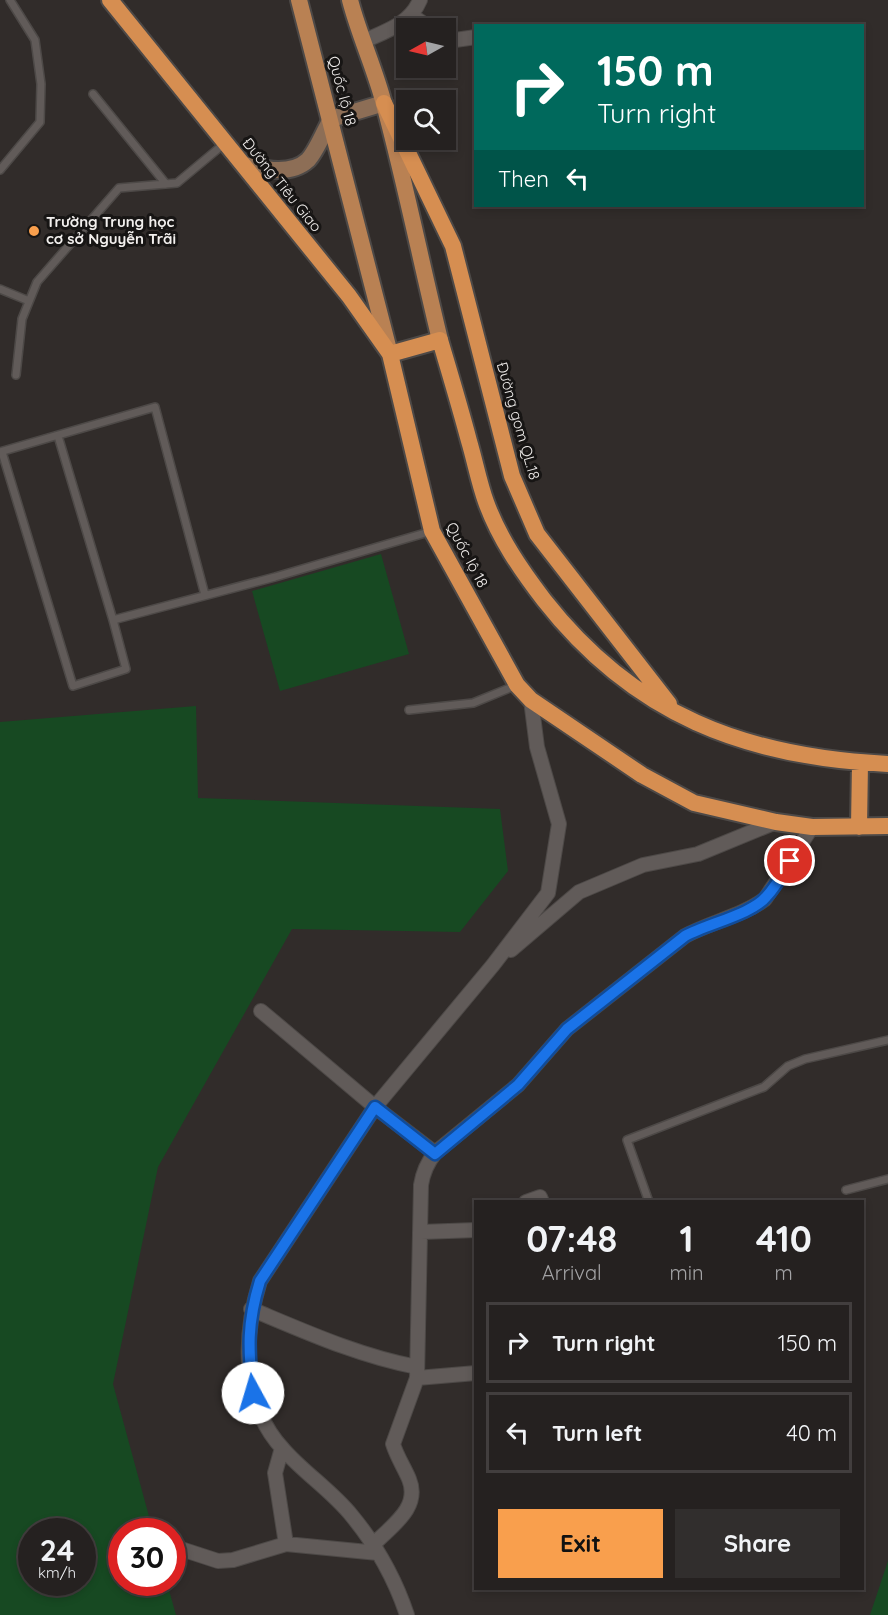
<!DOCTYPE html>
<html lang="en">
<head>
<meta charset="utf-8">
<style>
	body { margin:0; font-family:Quicksand,sans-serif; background:#312e2d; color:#f1f3f6; height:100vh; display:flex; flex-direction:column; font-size:22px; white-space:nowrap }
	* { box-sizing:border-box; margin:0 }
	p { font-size:20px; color:#a3a3a5 }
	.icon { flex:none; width:33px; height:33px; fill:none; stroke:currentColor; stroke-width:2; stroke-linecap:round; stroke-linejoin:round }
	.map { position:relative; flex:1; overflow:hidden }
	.details { position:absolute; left:474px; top:1200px; width:390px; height:390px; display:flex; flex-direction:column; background:#252120; border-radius:0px; box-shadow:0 3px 9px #0003,0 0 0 2px #423e3e }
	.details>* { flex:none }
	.top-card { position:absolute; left:474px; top:24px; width:390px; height:183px; border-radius:0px; box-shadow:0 3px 9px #0003,0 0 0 2px #423e3e; background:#00695c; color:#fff; overflow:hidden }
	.needle { width:39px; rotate:262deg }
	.tools { position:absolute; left:396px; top:18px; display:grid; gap:12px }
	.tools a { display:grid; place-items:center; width:60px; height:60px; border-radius:0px; background:#252120; box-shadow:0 3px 9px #0003,0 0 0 2px #423e3e; font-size:30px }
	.speed { position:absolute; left:18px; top:1518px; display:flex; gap:12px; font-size:30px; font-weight:700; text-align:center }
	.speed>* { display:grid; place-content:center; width:78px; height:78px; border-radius:50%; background:#252120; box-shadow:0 3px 9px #0003,0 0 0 2px #423e3e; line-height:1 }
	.speed small { font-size:15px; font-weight:400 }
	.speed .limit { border:9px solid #d22; background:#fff; color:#111 }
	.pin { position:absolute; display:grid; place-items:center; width:51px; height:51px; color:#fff; margin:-26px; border:3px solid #fff; border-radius:50%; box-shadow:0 2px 6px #0007 }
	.me { position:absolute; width:66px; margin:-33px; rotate:354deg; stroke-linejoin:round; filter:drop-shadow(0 0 4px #0008) }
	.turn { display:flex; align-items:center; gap:21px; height:126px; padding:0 24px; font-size:27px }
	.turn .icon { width:78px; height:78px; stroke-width:2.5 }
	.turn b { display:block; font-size:42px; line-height:51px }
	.then { display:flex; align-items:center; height:57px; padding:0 24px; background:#0003; gap:12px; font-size:22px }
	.eta { display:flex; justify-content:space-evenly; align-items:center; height:102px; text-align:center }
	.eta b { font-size:36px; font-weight:800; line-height:42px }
	.primary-button { display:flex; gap:12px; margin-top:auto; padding:12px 24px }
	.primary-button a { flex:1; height:69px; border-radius:0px; background:#f99f4d; color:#111; font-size:24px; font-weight:800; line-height:69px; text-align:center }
	.primary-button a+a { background:#312e2d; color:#f1f3f6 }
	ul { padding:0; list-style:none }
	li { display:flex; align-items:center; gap:18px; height:81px; margin:0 12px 9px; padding:0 12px; border:3px solid #423e3e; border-radius:0px }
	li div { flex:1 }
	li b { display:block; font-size:22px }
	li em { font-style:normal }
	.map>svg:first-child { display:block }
	.green { fill:#174922; fill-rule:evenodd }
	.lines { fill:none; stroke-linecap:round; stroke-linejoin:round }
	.service-casing { stroke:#4d4947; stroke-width:10 }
	.minor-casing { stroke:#4d4947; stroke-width:16 }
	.secondary-casing { stroke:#4d4947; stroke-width:20 }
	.primary-casing { stroke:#4d4947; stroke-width:20 }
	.trunk-casing { stroke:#4d4947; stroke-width:20 }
	.service { stroke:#615b59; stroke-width:7 }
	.minor { stroke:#615b59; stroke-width:14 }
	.secondary { stroke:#8d6e56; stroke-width:16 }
	.primary { stroke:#b98153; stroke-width:16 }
	.trunk { stroke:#d68e51; stroke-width:16 }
	.route-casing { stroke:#114b97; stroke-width:15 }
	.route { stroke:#1a73e8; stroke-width:10 }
	.poi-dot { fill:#f99f4d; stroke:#171514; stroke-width:2 }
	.labels { text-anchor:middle; stroke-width:6; stroke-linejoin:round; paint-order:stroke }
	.street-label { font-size:15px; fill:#f2efed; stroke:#171514 }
	.poi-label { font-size:15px; font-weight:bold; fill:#f2efed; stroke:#171514; text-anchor:start }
</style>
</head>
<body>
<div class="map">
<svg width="888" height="1615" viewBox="0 0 888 1615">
	<rect width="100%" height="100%" fill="#312c2a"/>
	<path class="green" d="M381,554L409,654L280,691L252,591Z
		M196,706L198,798L500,809L508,871L460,932L292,929L158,1167L113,1384L153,1531L122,1532V1582L167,1583L176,1615H0V722ZM32,1532H82V1582H32Z
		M888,1561V1615H870Z"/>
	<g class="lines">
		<g class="service-casing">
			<path id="service" d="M93,94L166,184
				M0,170L40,122L41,84L35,40L10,0
				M0,289L29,301
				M16,375L22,319L37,282L119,188L177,183L225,143
				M0,452L155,407L205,595
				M2,452L73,686L126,669L113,620L58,436
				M113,620L275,577L432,531
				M409,710L473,703L517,685
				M846,1190L888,1179
				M649,1202L627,1140L764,1087L788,1066L805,1059L888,1040"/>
		</g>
		<g class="minor-casing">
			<path id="minor" d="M411,15L430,28
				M446,39L455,40L476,37
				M364,41C386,31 410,24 420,0
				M511,950L579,892L643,865L698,854L776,822
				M261,1011L375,1107L435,1153
				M526,1202L540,1197L542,1202
				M421,1232L476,1230
				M251,1309C306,1332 359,1356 417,1367
				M417,1378L476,1373
				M282,1448L275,1473L286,1544
				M132,1531L134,1532
				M373,1545C391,1526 421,1508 409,1479C404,1467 397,1457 393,1444L417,1378L421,1185C423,1172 427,1163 435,1153L518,1085L567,1029L685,936C711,922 742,916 765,899L812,827
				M172,1546L218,1561L233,1560L286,1544L378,1553
				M407,1615C395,1579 376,1545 352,1516C332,1491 304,1473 283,1449C241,1404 243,1336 260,1281L375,1107L493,965L548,893L559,824L537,747L531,700"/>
		</g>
		<g class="secondary-casing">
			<path id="secondary" d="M244,165C263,169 291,176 308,160C316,152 325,130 331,119L384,103"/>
		</g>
		<g class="primary-casing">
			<path id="primary" d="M299,0L390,354
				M350,0C359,35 375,69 384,104C405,182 421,262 440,340"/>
		</g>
		<g class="trunk-casing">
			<path id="trunk" d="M110,0L349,296L390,354L432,531L517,685L531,700L642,775L694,803L776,822L812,827L888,826
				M384,103L453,246L512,476L537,534L669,704
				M390,354L440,340C450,374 460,407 469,441C475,461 479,483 486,502C499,538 521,570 544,600C634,715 745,757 888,764
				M859,827L860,763"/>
		</g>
		<use href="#service" class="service"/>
		<use href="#minor" class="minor"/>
		<use href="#secondary" class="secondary"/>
		<use href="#primary" class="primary"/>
		<use href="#trunk" class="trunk"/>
	</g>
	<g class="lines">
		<g class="route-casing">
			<path id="route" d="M253,1393C248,1349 247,1323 260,1281L375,1107L435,1154L518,1085L567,1029L685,936C707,924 752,914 766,897C776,887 783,873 790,861"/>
		</g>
		<use href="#route" class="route"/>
	</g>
	<circle class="poi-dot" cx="34" cy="231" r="6"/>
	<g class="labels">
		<g class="street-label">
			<text transform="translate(342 91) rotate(75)" y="5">Quốc lộ 18</text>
			<text transform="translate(282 185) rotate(51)" y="5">Đường Tiêu Giao</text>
			<text transform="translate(518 421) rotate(74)" y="5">Đường gom QL.18</text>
			<text transform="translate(467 555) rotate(62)" y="5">Quốc lộ 18</text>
		</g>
		<g class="poi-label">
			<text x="46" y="227">Trường Trung học<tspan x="46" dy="17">cơ sở Nguyễn Trãi</tspan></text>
		</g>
	</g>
</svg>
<div class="tools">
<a><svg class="needle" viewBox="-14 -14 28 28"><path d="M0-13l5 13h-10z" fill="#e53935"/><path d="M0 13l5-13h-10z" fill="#a3a3a5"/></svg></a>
<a><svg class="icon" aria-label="search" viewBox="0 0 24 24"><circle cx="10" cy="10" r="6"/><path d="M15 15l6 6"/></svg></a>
</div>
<div class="speed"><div>24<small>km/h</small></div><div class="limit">30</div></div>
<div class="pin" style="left:790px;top:861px;background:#d93025"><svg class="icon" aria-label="arrive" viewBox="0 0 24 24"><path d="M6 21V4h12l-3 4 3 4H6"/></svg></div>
<svg class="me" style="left:253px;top:1393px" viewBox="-20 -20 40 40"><circle r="19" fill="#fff"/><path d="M0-13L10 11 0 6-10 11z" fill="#1a73e8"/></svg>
<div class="top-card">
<div class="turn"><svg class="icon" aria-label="right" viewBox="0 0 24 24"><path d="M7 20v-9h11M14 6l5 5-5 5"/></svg><div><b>150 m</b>Turn right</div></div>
<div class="then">Then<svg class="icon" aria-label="left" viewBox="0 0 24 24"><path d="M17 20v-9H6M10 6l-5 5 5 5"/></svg></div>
</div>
<section class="details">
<div class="eta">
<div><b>07:48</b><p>Arrival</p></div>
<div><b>1</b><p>min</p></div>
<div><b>410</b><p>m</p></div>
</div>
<ul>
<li><svg class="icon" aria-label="right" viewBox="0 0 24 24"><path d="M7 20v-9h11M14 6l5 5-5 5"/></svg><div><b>Turn right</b></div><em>150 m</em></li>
<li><svg class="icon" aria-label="left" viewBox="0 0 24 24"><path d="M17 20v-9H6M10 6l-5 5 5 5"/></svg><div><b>Turn left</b></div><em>40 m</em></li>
</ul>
<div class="primary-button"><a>Exit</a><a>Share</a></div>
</section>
</div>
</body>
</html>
